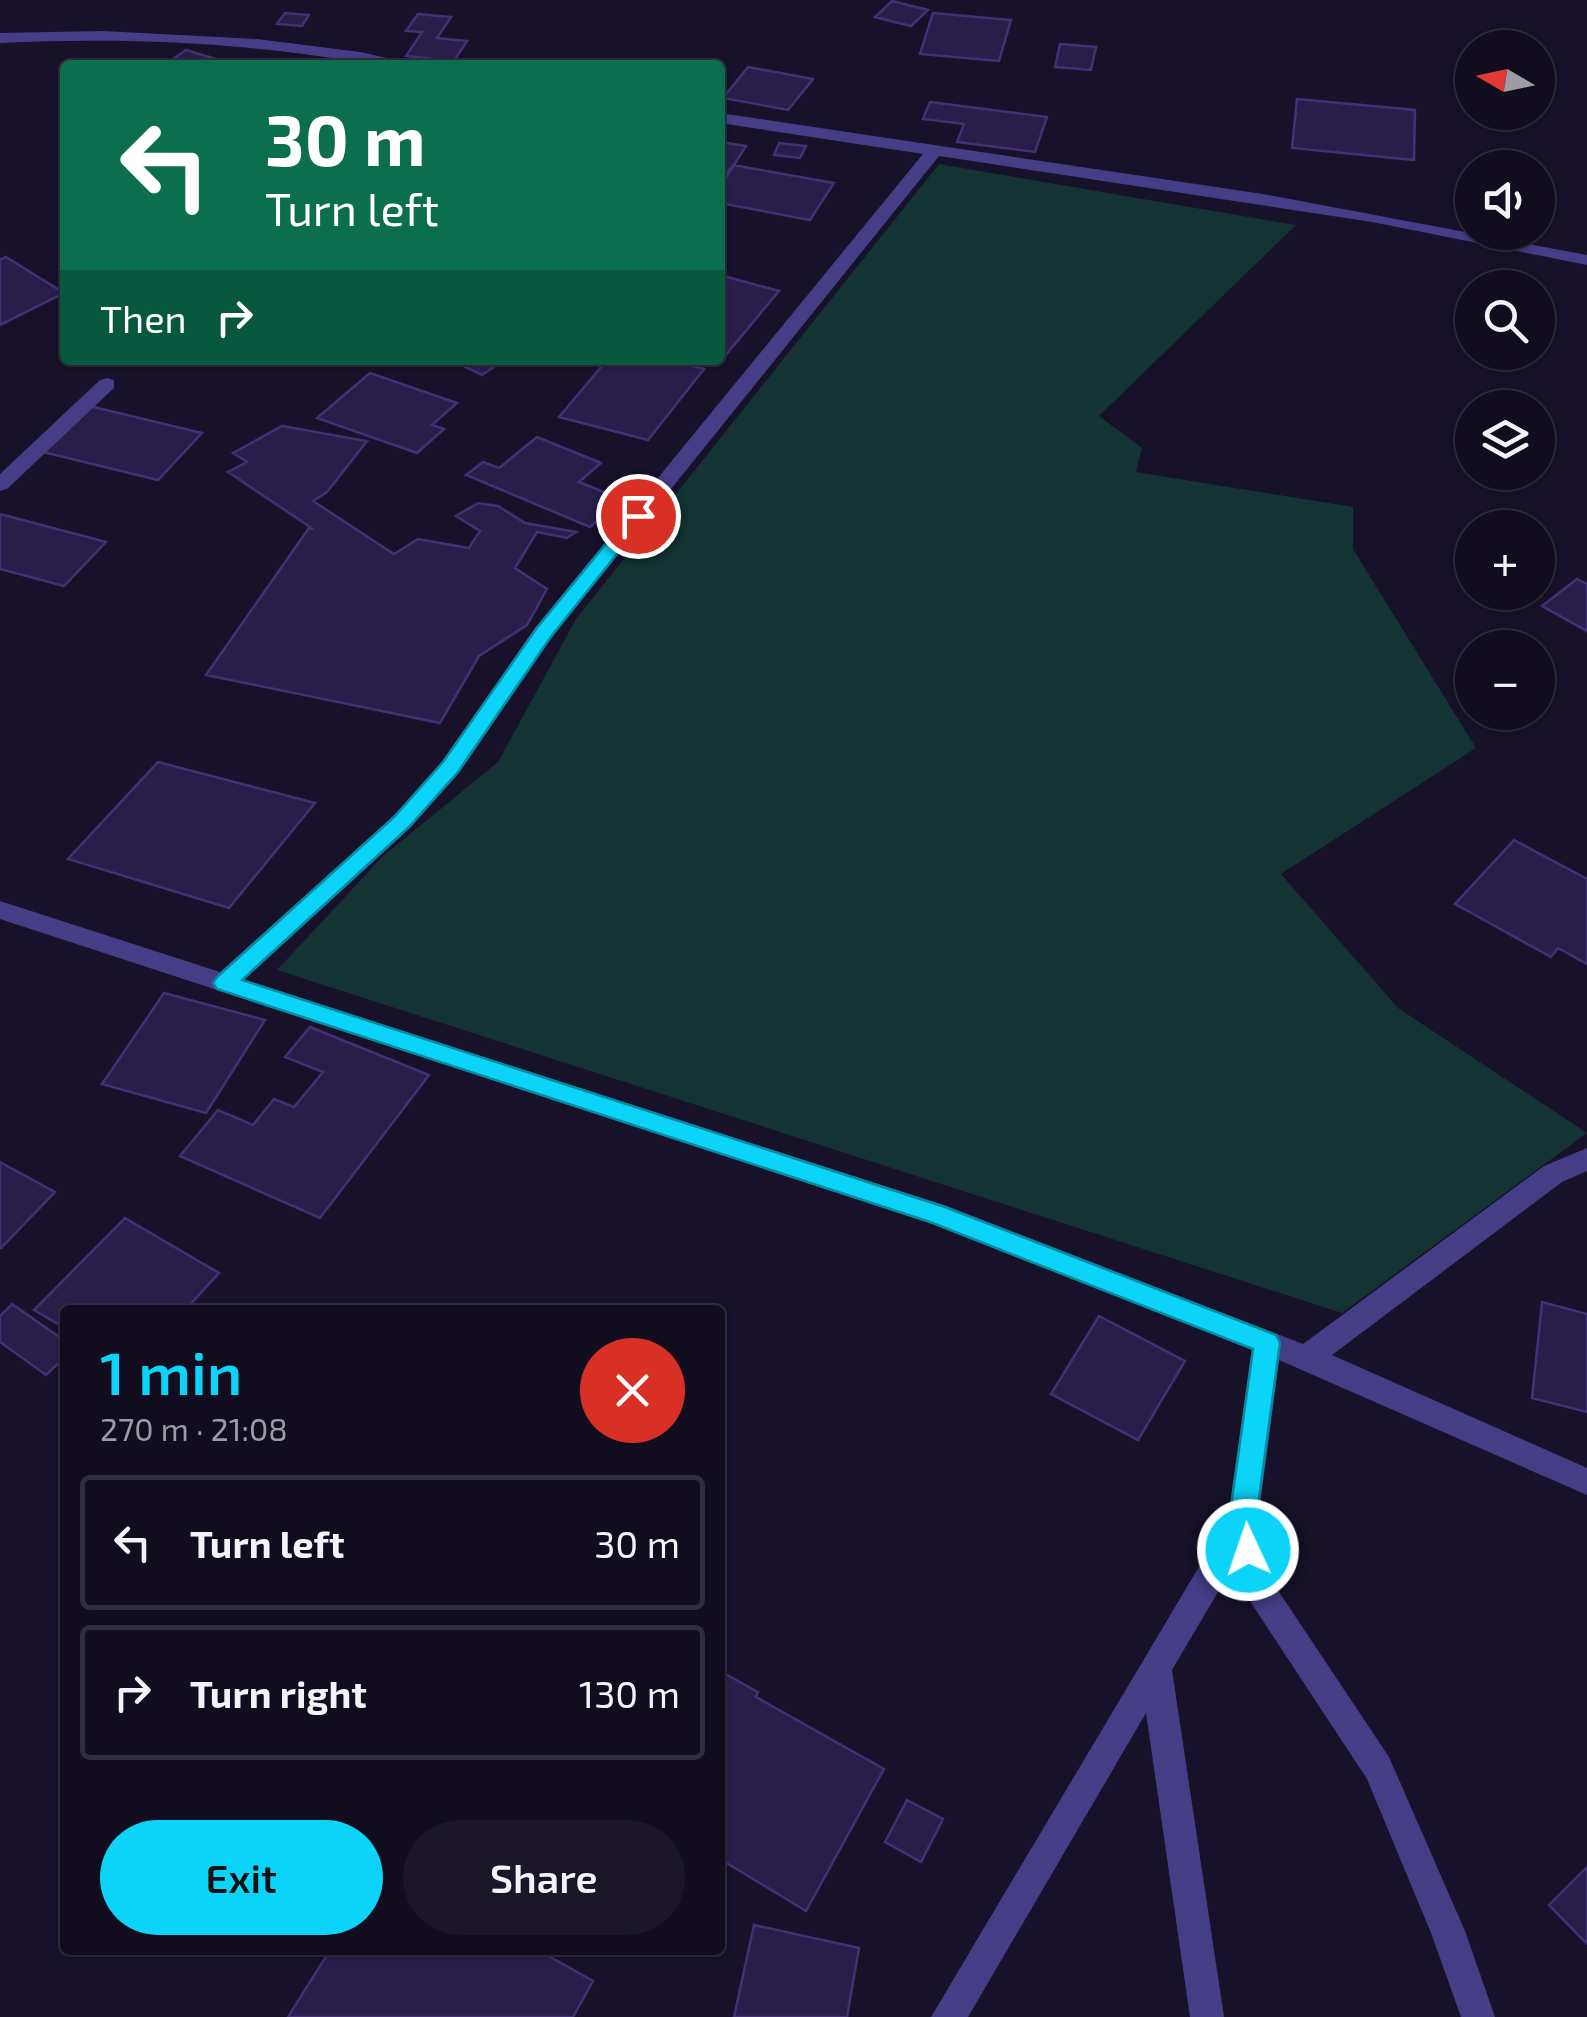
<!DOCTYPE html>
<html lang="en">
<head>
<meta charset="utf-8">
<style>
	body { margin:0; font-family:"Exo 2",sans-serif; background:#1a1628; color:#f1f3f6; height:100vh; display:flex; flex-direction:column; font-size:38px; white-space:nowrap }
	* { box-sizing:border-box; margin:0 }
	p { font-size:32px; color:#9c9ca4 }
	.icon { flex:none; width:55px; height:55px; fill:none; stroke:currentColor; stroke-width:2; stroke-linecap:round; stroke-linejoin:round }
	.map { position:relative; flex:1; overflow:hidden }
	.side { position:absolute; left:60px; top:1305px; width:665px; height:650px; display:flex; flex-direction:column; background:#110d1f; border-radius:10px; box-shadow:0 2px 8px #0004,0 0 0 2px #302d3d }
	.side>* { flex:none }
	.guide { position:absolute; left:60px; top:60px; width:665px; height:305px; border-radius:10px; box-shadow:0 2px 8px #0004,0 0 0 2px #302d3d; background:#0b6e4f; color:#fff; overflow:hidden }
	.needle { width:65px; rotate:279deg }
	.fabs { position:absolute; left:1455px; top:30px; display:grid; gap:20px }
	.fabs a { display:grid; place-items:center; width:100px; height:100px; border-radius:50%; background:#110d1f; box-shadow:0 2px 8px #0004,0 0 0 2px #302d3d; font-size:50px }
	.pin { position:absolute; display:grid; place-items:center; width:85px; height:85px; color:#fff; margin:-42px; border:5px solid #fff; border-radius:50%; box-shadow:0 2px 10px #0007 }
	.me { position:absolute; width:110px; margin:-55px; rotate:357deg; stroke-linejoin:round; filter:drop-shadow(0 0 8px #0008) }
	.turn { display:flex; align-items:center; gap:35px; height:210px; padding:0 40px; font-size:45px }
	.turn .icon { width:130px; height:130px; stroke-width:2.5 }
	.turn b { display:block; font-size:70px; line-height:85px }
	.then { display:flex; align-items:center; height:95px; padding:0 40px; background:#0003; gap:20px; font-size:38px }
	.round { display:grid; place-items:center; flex:none; width:105px; height:105px; border-radius:52px; background:#1a1628 }
	.summary { display:flex; align-items:center; justify-content:space-between; height:170px; padding:0 40px }
	h1 { font-size:60px; font-weight:600; line-height:75px; color:#0cd4f8 }
	.button { display:flex; gap:20px; margin-top:auto; padding:20px 40px }
	.button a { flex:1; height:115px; border-radius:60px; background:#0cd4f8; color:#111; font-size:40px; font-weight:600; line-height:115px; text-align:center }
	.button a+a { background:#1a1628; color:#f1f3f6 }
	ul { padding:0; list-style:none }
	li { display:flex; align-items:center; gap:30px; height:135px; margin:0 20px 15px; padding:0 20px; border:5px solid #302d3d; border-radius:10px }
	li div { flex:1 }
	li b { display:block; font-size:38px }
	li em { font-style:normal }
	.map>svg:first-child { display:block }
	.green { fill:#143333 }
	.building { fill:#291e4a; stroke:#423175; stroke-width:2.5 }
	.lines { fill:none; stroke-linecap:round; stroke-linejoin:round }
	.minor { fill:#453e87; fill-rule:evenodd }
	.route { fill:#0cd4f8; stroke:#088aa1; stroke-width:2.5 }
</style>
</head>
<body>
<div class="map">
<svg width="1587" height="2017" viewBox="0 0 1587 2017">
	<rect width="100%" height="100%" fill="#171129"/>
	<path class="green" d="M939,164L1296,225L1099,416L1142,448L1136,472L1353,507V549L1476,748L1281,874L1398,1008L1587,1133L1342,1313L277,970L383,856L498,762L576,619Z"/>
	<path class="building" d="M892,1L928,10L911,26L875,17Z
		M285,13L309,15L302,26L277,24Z
		M933,13L1011,20L999,61L920,54Z
		M418,14L451,17L437,38L467,41L454,61L406,56L422,32L406,31Z
		M1060,44L1096,47L1091,70L1055,67Z
		M186,50L236,65H164Z
		M748,67L813,79L788,110L723,98Z
		M1297,99L1415,110L1414,160L1292,148Z
		M930,102L1047,117L1035,152L957,142L964,124L923,119Z
		M720,142L746,146L723,183L720,182Z
		M779,143L806,146L800,158L774,155Z
		M733,165L834,183L810,220L720,203V182Z
		M6,257L64,293L0,325V260Z
		M720,275L779,291L724,357L720,356Z
		M451,360H504L482,375Z
		M607,360H669L704,369L648,440L559,417Z
		M370,373L457,403L432,425L444,429L417,453L317,418Z
		M77,403L202,433L158,480L31,449Z
		M282,426L367,441L327,492L313,501L394,554L418,539L469,548L480,531L456,516L478,503L498,506L525,523L576,532L567,538L537,532L515,568L547,589L527,625L479,656L440,723L206,675L309,528L313,529L228,472L247,462L233,453Z
		M537,437L601,463L579,482L621,499L590,527L466,475L483,462L499,468Z
		M0,514L106,542L64,586L0,569Z
		M1577,579L1587,584V631L1542,606Z
		M158,762L315,803L229,908L68,859Z
		M1514,840L1587,879V964L1558,948L1551,957L1455,904Z
		M164,993L265,1020L206,1113L102,1084Z
		M310,1027L429,1075L320,1218L180,1156L218,1110L253,1125L274,1099L294,1107L323,1072L285,1057Z
		M0,1162L55,1192L1,1248H0Z
		M125,1218L219,1273L185,1310H65V1328L34,1310Z
		M1542,1302L1587,1314V1412L1532,1398Z
		M12,1304L65,1341V1357L46,1375L0,1342V1316Z
		M1099,1316L1185,1361L1138,1440L1051,1394Z
		M720,1671L758,1692L756,1697L884,1769L806,1911L720,1859Z
		M907,1800L943,1819L921,1862L885,1842Z
		M1587,1867V1944L1549,1905Z
		M754,1925L859,1948L847,2017H734Z
		M330,1950H538L593,1981L573,2017H288Z"/>
	<g class="lines">
		<path class="minor" d="M103,31L257,39L360,52L419,65C365,65 313,54 260,49C173,40 87,39 0,43V33Z
			M720,113L1263,194L1587,255V265L1372,222L939,156L551,638L459,773L410,828L244,980L947,1206L1303,1344L1544,1166L1587,1148V1171L1562,1182L1332,1355L1587,1468V1495L1279,1360L1258,1521L1267,1574L1389,1757L1465,1931L1495,2017H1461L1431,1933L1367,1779L1242,1589L1235,1563L1172,1670L1224,2017H1190L1146,1713L968,2017H931L1228,1518L1252,1349L930,1223L0,919V901L220,972L394,816L443,761L535,628L923,154L720,123Z
			M107,378L114,380V388L7,489L0,491V474L100,380Z"/>
	</g>
	<path class="route" d="M638,511L644,512V520L550,638L458,772L409,827L242,980L945,1207L1276,1335L1280,1343L1256,1521L1262,1550L1258,1559L1248,1563L1238,1559L1229,1521L1253,1349L930,1222L217,989L213,983L217,977L394,817L443,762L536,629L632,512Z"/>
</svg>
<div class="fabs">
<a><svg class="needle" viewBox="-14 -14 28 28"><path d="M0-13l5 13h-10z" fill="#e53935"/><path d="M0 13l5-13h-10z" fill="#9c9ca4"/></svg></a>
<a><svg class="icon" aria-label="sound" viewBox="0 0 24 24"><path d="M4 9h4l5-4v14l-5-4H4zM17 9q2 3 0 6"/></svg></a>
<a><svg class="icon" aria-label="search" viewBox="0 0 24 24"><circle cx="10" cy="10" r="6"/><path d="M15 15l6 6"/></svg></a>
<a><svg class="icon" aria-label="layers" viewBox="0 0 24 24"><path d="M12 4l9 5-9 5-9-5zM3 14l9 5 9-5"/></svg></a>
<a>+</a>
<a>−</a>
</div>
<div class="pin" style="left:638px;top:516px;background:#d93025"><svg class="icon" aria-label="arrive" viewBox="0 0 24 24"><path d="M6 21V4h12l-3 4 3 4H6"/></svg></div>
<svg class="me" style="left:1248px;top:1550px" viewBox="-20 -20 40 40"><circle r="17" fill="#0cd4f8" stroke="#fff" stroke-width="3"/><path d="M0-11L8 9 0 5-8 9z" fill="#fff"/></svg>
<div class="guide">
<div class="turn"><svg class="icon" aria-label="left" viewBox="0 0 24 24"><path d="M17 20v-9H6M10 6l-5 5 5 5"/></svg><div><b>30 m</b>Turn left</div></div>
<div class="then">Then<svg class="icon" aria-label="right" viewBox="0 0 24 24"><path d="M7 20v-9h11M14 6l5 5-5 5"/></svg></div>
</div>
<section class="side">
<div class="summary"><div><h1>1 min</h1><p>270 m · 21:08</p></div><a class="round" style="background:#d93025;color:#fff"><svg class="icon" aria-label="close" viewBox="0 0 24 24"><path d="M6 6l12 12M18 6L6 18"/></svg></a></div>
<ul>
<li><svg class="icon" aria-label="left" viewBox="0 0 24 24"><path d="M17 20v-9H6M10 6l-5 5 5 5"/></svg><div><b>Turn left</b></div><em>30 m</em></li>
<li><svg class="icon" aria-label="right" viewBox="0 0 24 24"><path d="M7 20v-9h11M14 6l5 5-5 5"/></svg><div><b>Turn right</b></div><em>130 m</em></li>
</ul>
<div class="button"><a>Exit</a><a>Share</a></div>
</section>
</div>
</body>
</html>
